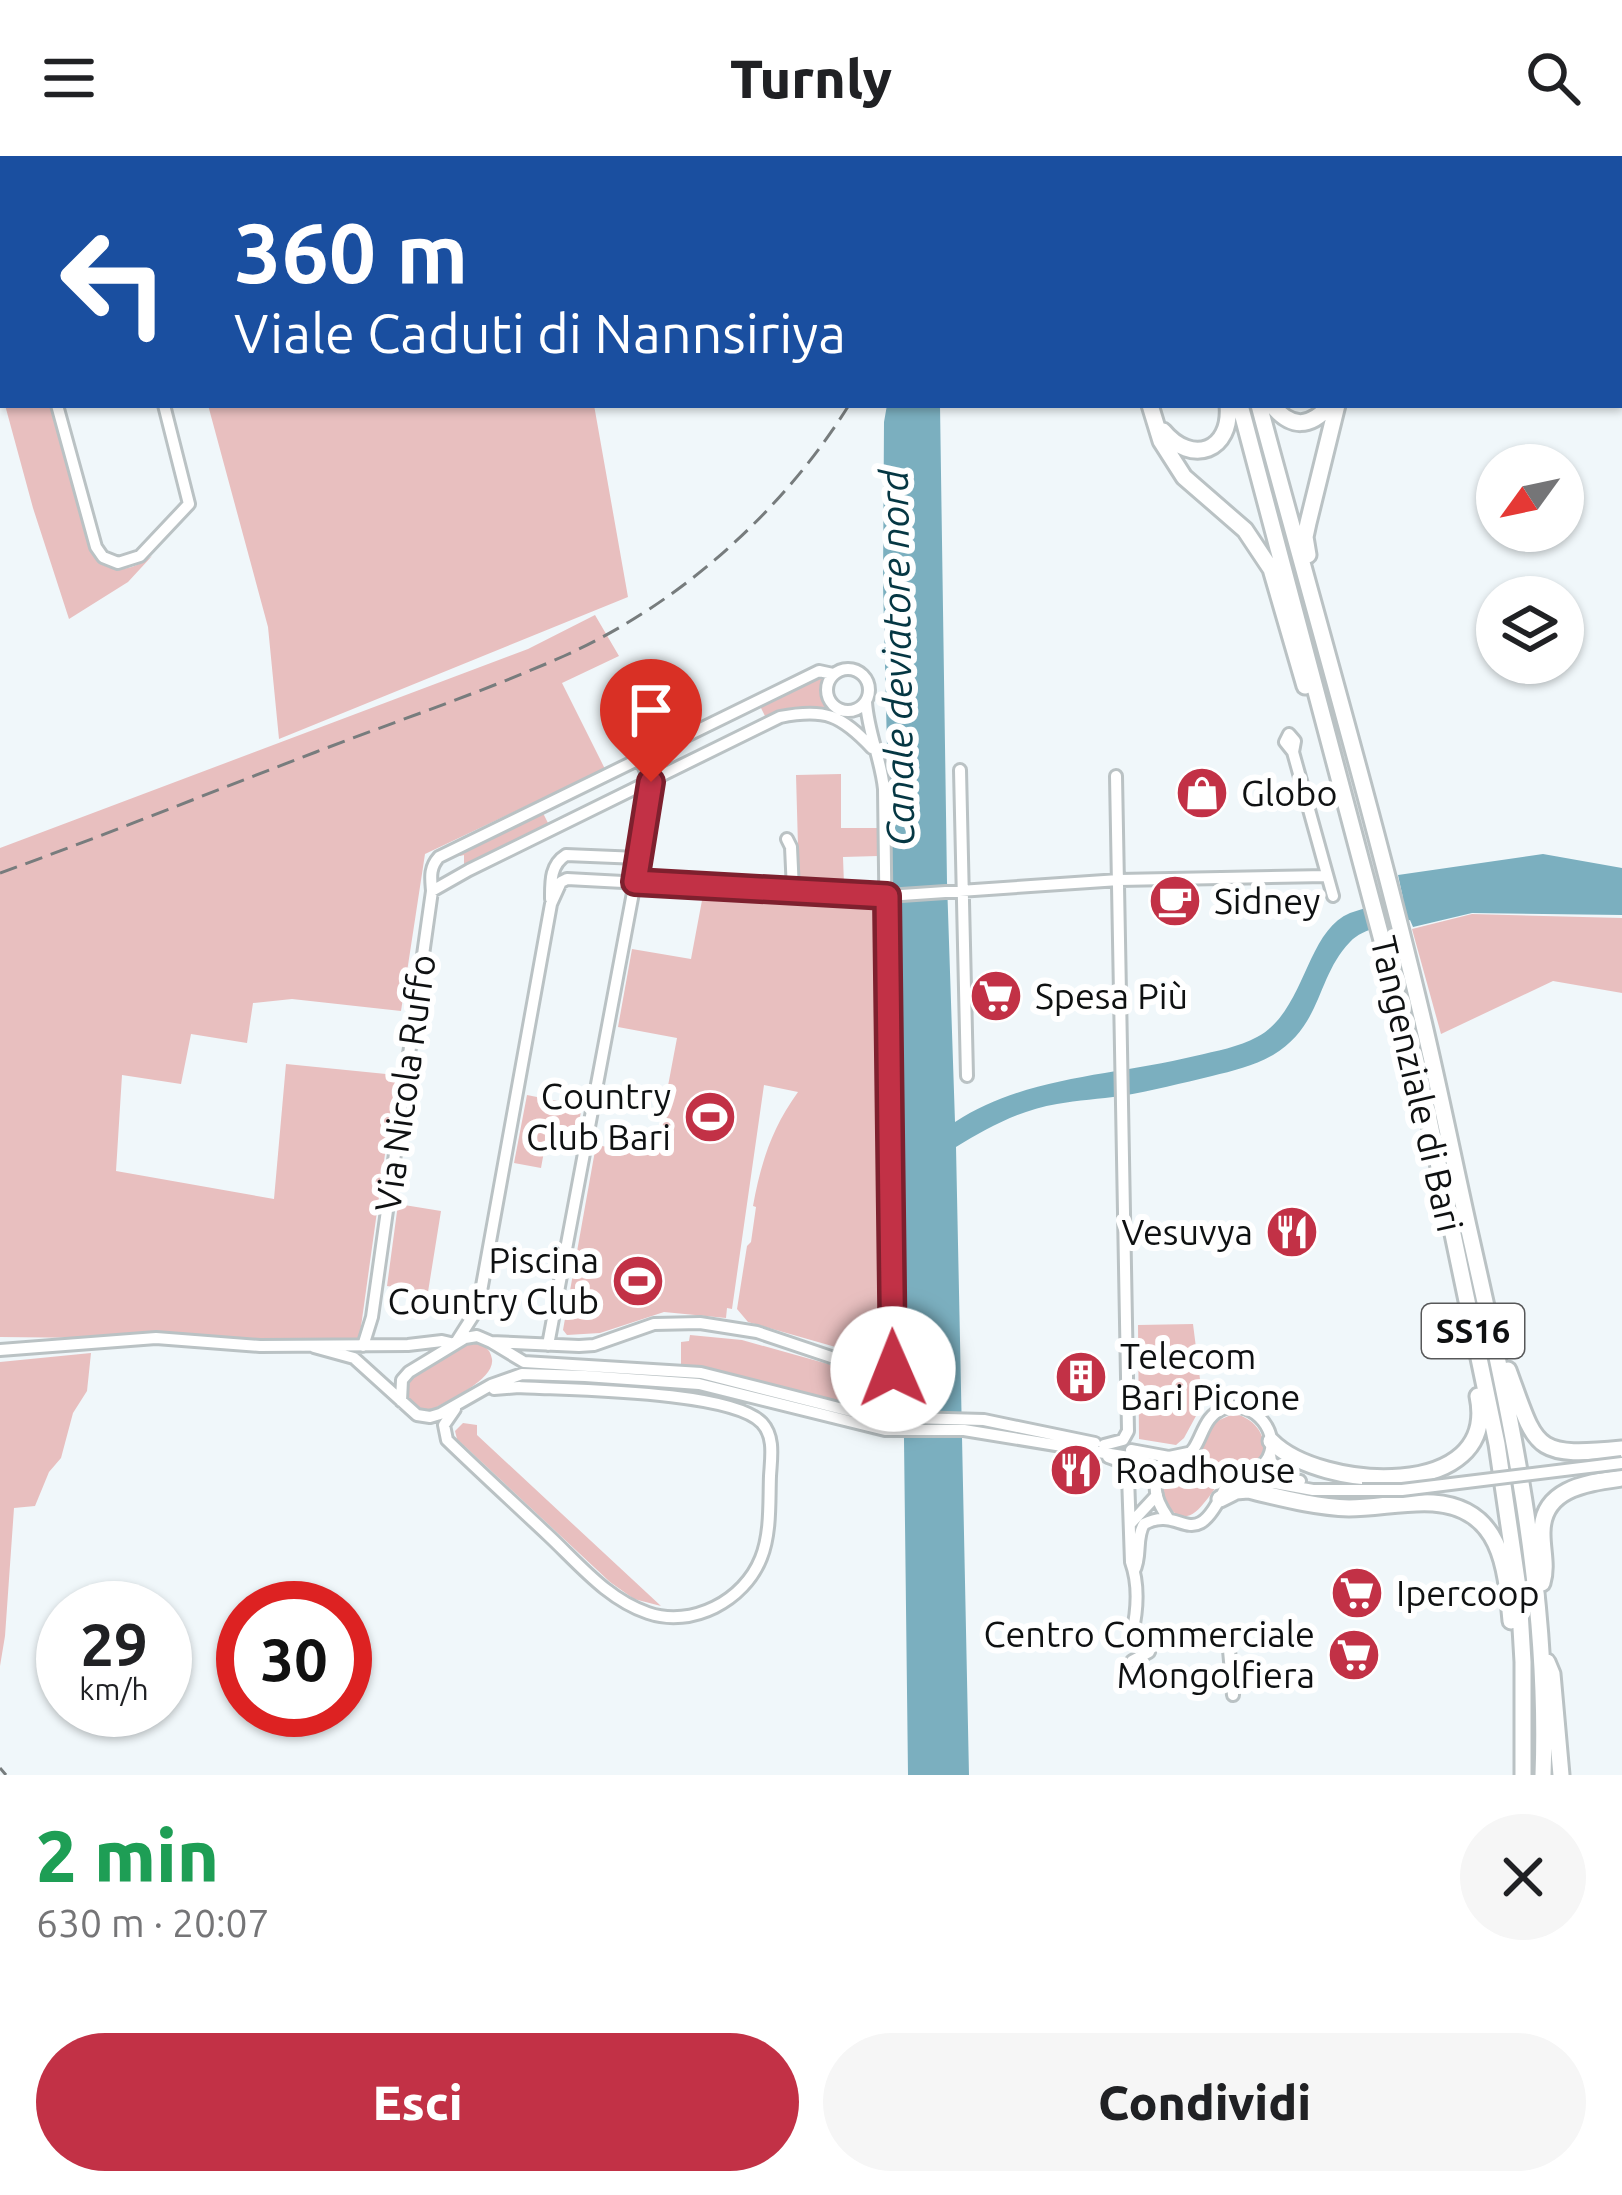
<!DOCTYPE html>
<html lang="it">
<head>
<meta charset="utf-8">
<style>
	body { margin:0; font-family:Ubuntu,sans-serif; background:#f6f6f6; color:#202124; height:100vh; display:flex; flex-direction:column; font-size:45px; white-space:nowrap }
	* { box-sizing:border-box; margin:0 }
	p { font-size:39px; color:#757577 }
	.icon { flex:none; width:66px; height:66px; fill:none; stroke:currentColor; stroke-width:2; stroke-linecap:round; stroke-linejoin:round }
	.map { position:relative; height:1619px; overflow:hidden }
	.sheet { display:flex; flex-direction:column; background:#fff; flex:1 }
	.sheet>* { flex:none }
	.hud { position:absolute; left:0px; top:0px; width:1623px; height:252px; box-shadow:0 3px 9px #0004; background:#1a4fa0; color:#fff; overflow:hidden }
	.needle { width:78px; rotate:237deg }
	.fabs { position:absolute; left:1476px; top:288px; display:grid; gap:24px }
	.fabs a { display:grid; place-items:center; width:108px; height:108px; border-radius:50%; background:#fff; box-shadow:0 3px 9px #0004; font-size:60px }
	.speed { position:absolute; left:36px; top:1425px; display:flex; gap:24px; font-size:60px; font-weight:700; text-align:center }
	.speed>* { display:grid; place-content:center; width:156px; height:156px; border-radius:50%; background:#fff; box-shadow:0 3px 9px #0004; line-height:1 }
	.speed small { font-size:30px; font-weight:400 }
	.speed .limit { border:18px solid #d22; background:#fff; color:#111 }
	.pin { position:absolute; display:grid; place-items:center; width:102px; height:102px; color:#fff; margin:-123px -51px; border-radius:50% 50% 50% 0; rotate:-45deg; box-shadow:0 0 12px #0007 }
	.pin .icon { rotate:45deg }
	.me { position:absolute; width:132px; margin:-66px; rotate:359deg; stroke-linejoin:round; filter:drop-shadow(0 0 9px #0008) }
	.turn { display:flex; align-items:center; gap:42px; height:252px; padding:0 36px; font-size:54px }
	.turn .icon { width:156px; height:156px; stroke-width:2.5 }
	.turn b { display:block; font-size:84px; line-height:102px }
	.round { display:grid; place-items:center; flex:none; width:126px; height:126px; border-radius:63px; background:#f6f6f6 }
	.headline { display:flex; align-items:center; justify-content:space-between; height:204px; padding:0 36px }
	h1 { font-size:72px; font-weight:800; line-height:90px; color:#1e9e55 }
	.primary-button { display:flex; gap:24px; margin-top:auto; padding:24px 36px }
	.primary-button a { flex:1; height:138px; border-radius:72px; background:#c23146; color:#fff; font-size:48px; font-weight:800; line-height:138px; text-align:center }
	.primary-button a+a { background:#f6f6f6; color:#202124 }
	header { display:flex; justify-content:space-between; align-items:center; height:156px; padding:0 36px; background:#fff; font-size:54px; font-weight:800 }
	.map>svg:first-child { display:block }
	.green { fill:#e8bfbf }
	.water { fill:#7bafbf }
	.lines { fill:none; stroke-linecap:round; stroke-linejoin:round }
	.minor-casing { stroke:#bac2c4; stroke-width:16 }
	.major-casing { stroke:#bac2c4; stroke-width:20 }
	.highway-casing { stroke:#bac2c4; stroke-width:21 }
	.minor { stroke:#fff; stroke-width:10 }
	.major { stroke:#fff; stroke-width:14 }
	.highway { stroke:#fff; stroke-width:15 }
	.rail { stroke:#777c7d; stroke-width:3; stroke-dasharray:18 9; stroke-linecap:butt }
	.minor-bridge-casing { stroke:#bac2c4; stroke-width:16; stroke-linecap:butt }
	.minor-bridge { stroke:#fff; stroke-width:10 }
	.route-casing { stroke:#7e202e; stroke-width:30 }
	.route { stroke:#c23146; stroke-width:21 }
	.labels { text-anchor:middle; stroke-width:12; stroke-linejoin:round; paint-order:stroke }
	.shield { fill:#fff; stroke:#575859; stroke-width:3 }
	.shield-label { font-size:33px; font-weight:bold; fill:#0f1112 }
	.poi-label { font-size:36px; fill:#0f1112; stroke:#fff; text-anchor:start }
	.street-label { font-size:36px; fill:#0f1112; stroke:#fff }
	.water-label { font-size:39px; font-style:italic; fill:#053743; stroke:#fff }
</style>
</head>
<body>
<header><svg class="icon" aria-label="menu" viewBox="0 0 24 24"><path d="M4 6h16M4 12h16M4 18h16"/></svg>Turnly<svg class="icon" aria-label="search" viewBox="0 0 24 24"><circle cx="10" cy="10" r="6"/><path d="M15 15l6 6"/></svg></header>
<div class="map">
<svg width="1622" height="1619" viewBox="0 0 1622 1619">
	<rect width="100%" height="100%" fill="#f0f7fa"/>
	<path class="green" d="M5,249H50L90,395C108,420 130,416 152,400L128,426L69,463L33,352Z
		M208,249H594L628,441L279,583L268,471Z
		M595,459L619,500L562,527L605,613L425,698L401,855L292,843L253,847L247,887L191,878L181,928L122,919L116,1015L274,1043L286,908L396,919L359,1185L0,1181V692L528,493Z
		M821,520H824L823,538L828,555L792,553L766,562L760,550Z
		M841,618V672H877L878,700L843,701L844,729L799,726L796,619Z
		M543,657L549,669L464,710V699L460,700L458,698Z
		M703,739L879,749L886,1111L885,1186L876,1199L867,1200L748,1166L737,1153L747,1090L751,1086L756,1051L753,1050C761,1006 772,972 798,936L764,929L732,1153L727,1152L726,1162L664,1156L600,1177L567,1179L563,1174L596,989L655,999L677,882L618,871L632,793L691,803Z
		M1472,758L1622,762V837L1553,825L1441,878L1412,773Z
		M527,939L582,950L576,983L547,979L541,1012L514,1007Z
		M398,1048L441,1055L428,1136L387,1130Z
		M1193,1168L1203,1247L1184,1282L1176,1289L1139,1283L1138,1169Z
		M690,1179L742,1184L878,1222C886,1229 887,1243 880,1251L868,1254L716,1214L681,1209V1186L689,1185Z
		M471,1186C482,1188 490,1191 492,1203C495,1223 451,1243 435,1252L427,1254L414,1250L406,1237L412,1220Z
		M91,1197L87,1235L73,1257L61,1302L49,1316L35,1350L14,1352L5,1480L0,1510V1206Z
		M1233,1258C1260,1261 1277,1295 1250,1311C1241,1317 1232,1317 1224,1323C1209,1334 1192,1382 1167,1349C1161,1340 1163,1332 1166,1322L1195,1302L1215,1266Z
		M463,1267L477,1269V1279L661,1450L634,1443L610,1426L457,1283L455,1275Z"/>
	<path class="water" d="M887,249H940L947,726L955,966C1028,919 1114,920 1195,900C1216,895 1239,891 1257,881C1306,855 1305,776 1350,757C1363,752 1388,747 1403,742L1398,719L1543,698L1622,712V759L1472,757L1413,771L1410,764C1390,769 1364,771 1350,786C1316,821 1323,869 1273,899C1254,910 1233,915 1212,920C1182,927 1152,935 1121,940C1100,943 1078,944 1057,948C1020,954 987,972 956,991L969,1619H908L904,1284L883,428L884,266Z"/>
	<g class="lines">
		<g class="minor-casing">
			<path id="minor" d="M97,0V3
				M1487,3L1503,0
				M57,249L96,391L103,401L118,407L140,400L189,348L164,249
				M827 534a21 21 0 1 1 42 0a21 21 0 1 1-42 0Z
				M866,546C868,577 881,603 884,633L892,1264
				M1293,596L1295,585L1289,578L1285,586L1293,596L1333,740
				M960,614L967,920
				M787,683L791,691L793,734
				M432,735L469,714L780,561C825,552 841,559 872,592
				M551,743C551,726 550,709 566,699L639,702
				M491,1186L524,1206L701,1217L874,1261L984,1264L1095,1287
				M455,1188L478,1152L551,748L561,726L567,723L887,740L1119,724L1327,720
				M548,1189L635,726L651,626L640,603
				M363,1190L372,1161L432,735C431,722 429,712 439,701L819,515L833,518
				M314,1191L354,1202L417,1259L430,1261L440,1258L491,1229L522,1218L585,1220L699,1228L885,1274H964L1141,1303L1150,1311L1157,1326
				M0,1194L156,1182L260,1190L408,1189L442,1185L455,1188
				M401,1245L402,1224L409,1216L465,1182L477,1180L491,1186L579,1190L594,1189L654,1168L700,1167L757,1176L846,1206L893,1213
				M455,1253L444,1269L447,1284C480,1316 514,1347 548,1379C579,1408 607,1443 648,1457C692,1472 744,1445 761,1402C771,1377 769,1346 770,1320C771,1302 775,1281 762,1267C731,1234 567,1234 519,1231L494,1233
				M1104,1289L1123,1284L1128,1275L1116,620
				M1131,1294L1169,1301L1193,1296
				M1270,1299C1272,1317 1283,1322 1300,1325
				M1108,1301L1119,1305L1128,1320L1131,1406C1139,1428 1137,1456 1132,1478
				M1247,1322L1313,1334H1362
				M1131,1367L1157,1339
				M1134,1415C1142,1400 1135,1383 1144,1368C1183,1347 1193,1403 1226,1330C1240,1322 1256,1319 1266,1305C1284,1279 1254,1243 1225,1252C1199,1261 1204,1290 1184,1302C1155,1320 1146,1330 1168,1362
				M1229,1494L1233,1539
				M1132,1505L1149,1496"/>
		</g>
		<g class="major-casing">
			<path id="major" d="M0,48L3,49"/>
		</g>
		<g class="highway-casing">
			<path id="highway" d="M1162,0L1163,3
				M1192,0L1193,3
				M1297,0V3
				M1311,0L1314,3
				M1049,3L1050,0
				M1205,3V0
				M1537,3L1547,0
				M1560,3L1573,0
				M1607,3L1619,0
				M1150,249L1161,285L1184,321L1245,374L1271,413L1305,530
				M1240,249L1427,954L1497,1288L1519,1438L1523,1506V1619
				M1259,249C1314,454 1374,659 1423,865C1439,933 1453,1002 1468,1070C1509,1251 1550,1432 1543,1619
				M1272,249C1291,273 1310,272 1330,249
				M1163,275C1192,310 1232,295 1228,249
				M1308,399L1305,381L1308,367L1337,249
				M1508,1214C1537,1293 1532,1302 1622,1293
				M1271,1285C1320,1335 1500,1346 1478,1240
				M1220,1343L1236,1335L1248,1334C1282,1342 1315,1351 1349,1352C1377,1352 1405,1345 1433,1347C1501,1352 1506,1410 1511,1465
				M1542,1427C1547,1410 1542,1395 1542,1378C1541,1332 1587,1327 1622,1322
				M1547,1506L1552,1518L1561,1619"/>
		</g>
		<use href="#minor" class="minor"/>
		<use href="#major" class="major"/>
		<use href="#highway" class="highway"/>
		<path class="rail" d="M962,3L964,0
			M0,717C106,679 211,636 316,596C399,564 483,536 564,500C680,448 782,356 849,249
			M0,1612L6,1619"/>
		<g class="minor-bridge-casing">
			<path id="minor-bridge" d="M1362,1334H1402L1622,1307"/>
		</g>
		<use href="#minor-bridge" class="minor-bridge"/>
	</g>
	<g class="lines">
		<g class="route-casing">
			<path id="route" d="M651,626L635,726L887,740L893,1213"/>
		</g>
		<use href="#route" class="route"/>
	</g>
	<defs>
		<g id="shop-disc" transform="scale(2.7)"><circle r="9.5" fill="#c23146" stroke="#fff"/><path d="M-5-2.5h2.3a2.7 3.5 0 0 1 5.4 0H5L5.5 6h-11ZM-1.5-2.5h3a1.5 2.3 0 0 0-3 0Z" fill="#fff"/></g>
		<g id="cafe-disc" transform="scale(2.7)"><circle r="9.5" fill="#c23146" stroke="#fff"/><path d="M-5.5-4.5H6V0H3Q3 3.5 0 3.5H-2.5Q-5.5 3.5-5.5 0ZM3-3.2v2h1.7v-2ZM-6 4.5H4V6H-6Z" fill="#fff"/></g>
		<g id="supermarket-disc" transform="scale(2.7)"><circle r="9.5" fill="#c23146" stroke="#fff"/><path d="M-6-5.5h2.5l.6 2H6L4.5 2H-2.5L-4.4-4H-6ZM-1.5 3.2a1.3 1.3 0 1 0 .1 0ZM3 3.2a1.3 1.3 0 1 0 .1 0Z" fill="#fff"/></g>
		<g id="stadium-disc" transform="scale(2.7)"><circle r="9.5" fill="#c23146" stroke="#fff"/><path d="M0-5a6.5 5 0 1 0 0 10a6.5 5 0 1 0 0-10ZM-3.5-1.8h7v3.6h-7Z" fill="#fff"/></g>
		<g id="restaurant-disc" transform="scale(2.7)"><circle r="9.5" fill="#c23146" stroke="#fff"/><path d="M-5-6h1v4h1v-4h1v4h1v-4h1v5L-1.5 .5V6h-2V.5L-5-1ZM5-6V6H3V1.5H1.5Q1.5-4 5-6Z" fill="#fff"/></g>
		<g id="building-disc" transform="scale(2.7)"><circle r="9.5" fill="#c23146" stroke="#fff"/><path d="M-4-6H4V6H1V3H-1V6H-4ZM-2.5-4.3h1.7v1.8h-1.7ZM.8-4.3h1.7v1.8H.8ZM-2.5-1h1.7V.8h-1.7ZM.8-1h1.7V.8H.8Z" fill="#fff"/></g>
	</defs>
	<g fill-rule="evenodd">
		<use href="#shop-disc" x="1202" y="637"/>
		<use href="#cafe-disc" x="1175" y="745"/>
		<use href="#supermarket-disc" x="996" y="840"/>
		<use href="#stadium-disc" x="710" y="961"/>
		<use href="#restaurant-disc" x="1292" y="1076"/>
		<use href="#stadium-disc" x="638" y="1125"/>
		<use href="#building-disc" x="1081" y="1221"/>
		<use href="#restaurant-disc" x="1076" y="1314"/>
		<use href="#supermarket-disc" x="1357" y="1437"/>
		<use href="#supermarket-disc" x="1354" y="1499"/>
	</g>
	<g class="labels">
		<rect class="shield" x="1422" y="1148" width="102" height="54" rx="9"/>
		<g class="shield-label">
			<text x="1473" y="1187">SS16</text>
		</g>
		<g class="poi-label">
			<text x="1241" y="650">Globo</text>
			<text x="1214" y="758">Sidney</text>
			<text x="1035" y="853">Spesa Più</text>
			<text x="671" y="953" text-anchor="end">Country<tspan x="671" dy="41">Club Bari</tspan></text>
			<text x="1253" y="1089" text-anchor="end">Vesuvya</text>
			<text x="599" y="1117" text-anchor="end">Piscina<tspan x="599" dy="41">Country Club</tspan></text>
			<text x="1120" y="1213">Telecom<tspan x="1120" dy="41">Bari Picone</tspan></text>
			<text x="1115" y="1327">Roadhouse</text>
			<text x="1396" y="1450">Ipercoop</text>
			<text x="1315" y="1491" text-anchor="end">Centro Commerciale<tspan x="1315" dy="41">Mongolfiera</tspan></text>
		</g>
		<g class="street-label">
			<text transform="translate(405 927) rotate(-82)" y="13">Via Nicola Ruffo</text>
			<text transform="translate(1417 928) rotate(77)" y="13">Tangenziale di Bari</text>
		</g>
		<g class="water-label">
			<text transform="translate(897 502) rotate(-91)" y="14">Canale deviatore nord</text>
		</g>
	</g>
</svg>
<div class="fabs">
<a><svg class="needle" viewBox="-14 -14 28 28"><path d="M0-13l5 13h-10z" fill="#e53935"/><path d="M0 13l5-13h-10z" fill="#757577"/></svg></a>
<a><svg class="icon" aria-label="layers" viewBox="0 0 24 24"><path d="M12 4l9 5-9 5-9-5zM3 14l9 5 9-5"/></svg></a>
</div>
<div class="speed"><div>29<small>km/h</small></div><div class="limit">30</div></div>
<div class="pin" style="left:651px;top:626px;background:#d93025"><svg class="icon" aria-label="arrive" viewBox="0 0 24 24"><path d="M6 21V4h12l-3 4 3 4H6"/></svg></div>
<svg class="me" style="left:893px;top:1213px" viewBox="-20 -20 40 40"><circle r="19" fill="#fff"/><path d="M0-13L10 11 0 6-10 11z" fill="#c23146"/></svg>
<div class="hud">
<div class="turn"><svg class="icon" aria-label="left" viewBox="0 0 24 24"><path d="M17 20v-9H6M10 6l-5 5 5 5"/></svg><div><b>360 m</b>Viale Caduti di Nannsiriya</div></div>
</div>
</div>
<section class="sheet">
<div class="headline"><div><h1>2 min</h1><p>630 m · 20:07</p></div><a class="round"><svg class="icon" aria-label="close" viewBox="0 0 24 24"><path d="M6 6l12 12M18 6L6 18"/></svg></a></div>
<div class="primary-button"><a>Esci</a><a>Condividi</a></div>
</section>
</body>
</html>
